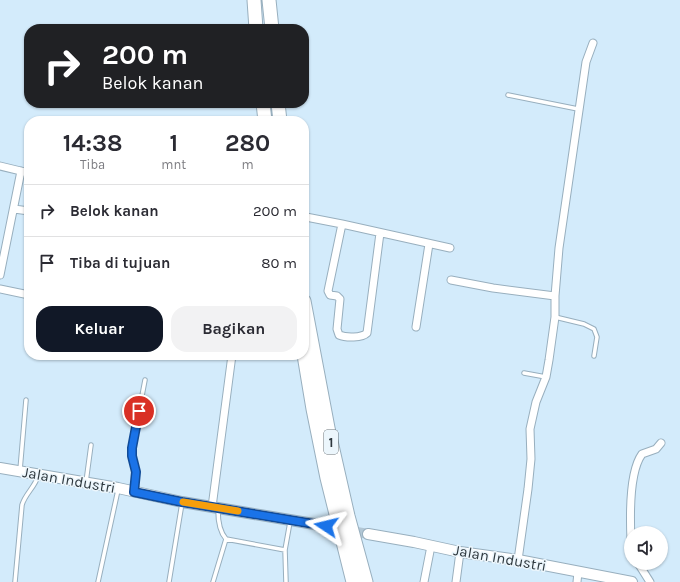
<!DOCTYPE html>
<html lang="id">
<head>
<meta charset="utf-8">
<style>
	body { margin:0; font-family:Karla,sans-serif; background:#f2f2f3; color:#2b2b33; height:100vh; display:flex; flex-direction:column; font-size:15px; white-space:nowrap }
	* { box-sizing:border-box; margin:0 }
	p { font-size:13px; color:#7c7c81 }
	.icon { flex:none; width:22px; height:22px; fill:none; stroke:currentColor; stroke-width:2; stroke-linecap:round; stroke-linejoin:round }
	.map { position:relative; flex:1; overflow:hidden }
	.drawer { position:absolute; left:24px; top:116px; width:285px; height:244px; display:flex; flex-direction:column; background:#fff; border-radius:16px; box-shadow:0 1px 3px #0004 }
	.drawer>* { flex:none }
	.top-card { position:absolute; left:24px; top:24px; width:285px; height:84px; border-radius:16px; box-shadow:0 1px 3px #0004; background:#202124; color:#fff; overflow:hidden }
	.fabs { position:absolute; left:624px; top:526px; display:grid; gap:8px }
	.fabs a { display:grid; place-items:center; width:44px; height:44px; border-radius:50%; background:#fff; box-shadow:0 1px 3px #0004; font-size:20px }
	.pin { position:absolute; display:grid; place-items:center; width:34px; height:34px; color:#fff; margin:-17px; border:2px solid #fff; border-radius:50%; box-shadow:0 1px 4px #0007 }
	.me { position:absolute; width:44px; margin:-22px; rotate:280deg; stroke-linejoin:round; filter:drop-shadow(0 0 3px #0008) }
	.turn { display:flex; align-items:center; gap:14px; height:84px; padding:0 12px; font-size:18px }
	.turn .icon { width:52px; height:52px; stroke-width:2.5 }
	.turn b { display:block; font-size:28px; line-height:34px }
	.eta { display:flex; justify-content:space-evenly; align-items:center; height:68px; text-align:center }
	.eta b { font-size:24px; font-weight:700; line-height:28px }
	.cta { display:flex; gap:8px; margin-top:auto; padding:8px 12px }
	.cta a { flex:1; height:46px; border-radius:16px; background:#111827; color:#fff; font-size:16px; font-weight:700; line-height:46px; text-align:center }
	.cta a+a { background:#f2f2f3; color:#2b2b33 }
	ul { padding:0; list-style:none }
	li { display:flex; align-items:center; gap:12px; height:52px; padding:0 12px; border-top:1px solid #e1e1e2 }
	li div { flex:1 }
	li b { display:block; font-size:15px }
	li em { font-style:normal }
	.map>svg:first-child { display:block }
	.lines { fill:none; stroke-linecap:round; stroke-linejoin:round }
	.secondary-tunnel { stroke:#b2c7d5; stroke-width:10; stroke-dasharray:10 5; stroke-linecap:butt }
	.lane-casing { stroke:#98afbe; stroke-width:5.5 }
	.street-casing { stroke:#98afbe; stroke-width:9 }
	.secondary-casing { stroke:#98afbe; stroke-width:12 }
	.highway-casing { stroke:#98afbe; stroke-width:15 }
	.lane { stroke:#fff; stroke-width:3.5 }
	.street { stroke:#fff; stroke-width:7 }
	.secondary { stroke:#fff; stroke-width:10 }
	.highway { stroke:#fff; stroke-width:13 }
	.route-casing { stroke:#114b97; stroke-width:10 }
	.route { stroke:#1a73e8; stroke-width:7 }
	.slow { stroke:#f59e0b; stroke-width:7 }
	.labels { text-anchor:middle; stroke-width:3; stroke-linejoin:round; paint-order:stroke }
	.shield { fill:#ecf6fc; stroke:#677177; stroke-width:1 }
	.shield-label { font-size:14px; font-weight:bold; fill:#2e383e }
	.street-label { font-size:15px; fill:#2e383e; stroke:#ecf6fc }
</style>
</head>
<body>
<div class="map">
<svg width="680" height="582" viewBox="0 0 680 582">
	<rect width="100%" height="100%" fill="#d3ebfb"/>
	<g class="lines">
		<path class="secondary-tunnel" d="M326,526L368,534"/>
		<g class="lane-casing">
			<path id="lane" d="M508,95L578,109
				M555,317L584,324L594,329L597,337L594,356
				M524,373L546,377
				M20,470L26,400
				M86,482L91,445
				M134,491L136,472L132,456V448L145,380
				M218,510C218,520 219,531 226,539
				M285,550L286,582
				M15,582L22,505C25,494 35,487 38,476
				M98,582L118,490
				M169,582L182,503
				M213,582L226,539L285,550L290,522"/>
		</g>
		<g class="street-casing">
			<path id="street" d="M0,166L29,173
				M14,209L29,211
				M306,217L342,224L450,248
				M342,224L328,291L330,295L337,296L340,299L337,329L339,335C346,338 362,338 367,333L380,233
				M0,275L21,171
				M451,280L493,288L555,296
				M0,289L29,295
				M416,327L429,244
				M212,507L232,355
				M631,540C630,518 629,472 642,454L656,449L661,443
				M518,560L528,489L531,459L530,429L536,402L546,377L549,360L555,317V296L559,248L586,62L593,43
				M638,563L650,582
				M424,582L431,546
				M456,582L460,552
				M577,582L578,572"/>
		</g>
		<g class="secondary-casing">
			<path id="secondary" d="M0,468L118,488L182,502L326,526
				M368,534L414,542L460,552L518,560L632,582"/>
		</g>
		<g class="highway-casing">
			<path id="highway" d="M254,0L256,29
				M269,0L272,29
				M263,103L265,121
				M278,103L280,121
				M304,301L328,428L348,516L366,582
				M304,355L313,409L327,478L353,582"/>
		</g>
		<use href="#lane" class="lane"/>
		<use href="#street" class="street"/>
		<use href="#secondary" class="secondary"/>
		<use href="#highway" class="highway"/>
	</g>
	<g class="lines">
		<g class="route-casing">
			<path id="route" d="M139,411L132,448V456L136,472L134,492L182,502L326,526"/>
		</g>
		<use href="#route" class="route"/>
		<path class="slow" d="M183,502L238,511"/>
	</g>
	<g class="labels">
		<rect class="shield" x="324" y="430" width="14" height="24" rx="3"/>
		<g class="shield-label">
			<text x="331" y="447">1</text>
		</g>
		<g class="street-label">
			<text transform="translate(69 480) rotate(10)" y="5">Jalan Industri</text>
			<text transform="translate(500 558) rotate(10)" y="5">Jalan Industri</text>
		</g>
	</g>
</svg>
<div class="fabs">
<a><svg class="icon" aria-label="sound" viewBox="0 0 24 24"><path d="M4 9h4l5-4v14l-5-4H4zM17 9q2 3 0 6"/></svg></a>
</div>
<div class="pin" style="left:139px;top:411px;background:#d93025"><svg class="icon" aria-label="arrive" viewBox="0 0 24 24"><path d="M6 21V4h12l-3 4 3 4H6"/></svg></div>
<svg class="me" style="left:326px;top:526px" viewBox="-20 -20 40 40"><path d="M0-17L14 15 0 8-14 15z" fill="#1a73e8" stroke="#fff" stroke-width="4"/></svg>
<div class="top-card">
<div class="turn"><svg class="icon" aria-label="right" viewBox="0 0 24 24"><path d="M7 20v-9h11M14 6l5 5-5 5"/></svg><div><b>200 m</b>Belok kanan</div></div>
</div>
<section class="drawer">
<div class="eta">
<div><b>14:38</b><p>Tiba</p></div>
<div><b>1</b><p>mnt</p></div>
<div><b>280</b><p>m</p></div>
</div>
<ul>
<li><svg class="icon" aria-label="right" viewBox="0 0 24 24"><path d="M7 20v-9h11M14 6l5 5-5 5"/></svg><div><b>Belok kanan</b></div><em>200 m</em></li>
<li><svg class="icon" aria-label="arrive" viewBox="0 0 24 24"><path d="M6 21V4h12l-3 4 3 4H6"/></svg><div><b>Tiba di tujuan</b></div><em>80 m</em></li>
</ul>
<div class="cta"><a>Keluar</a><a>Bagikan</a></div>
</section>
</div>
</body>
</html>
